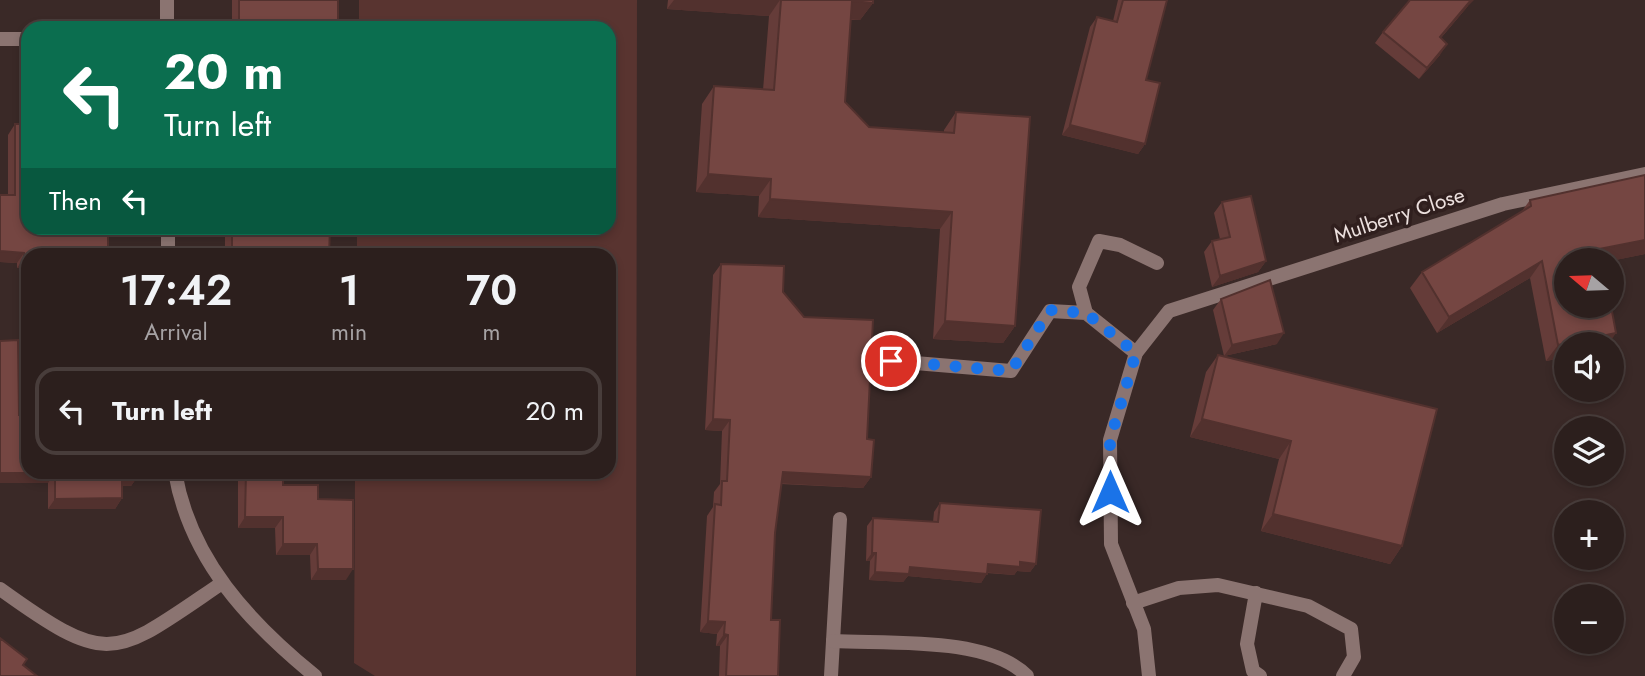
<!DOCTYPE html>
<html lang="en">
<head>
<meta charset="utf-8">
<style>
	body { margin:0; font-family:Jost,sans-serif; background:#382c2a; color:#f1f3f6; height:100vh; display:flex; flex-direction:column; font-size:26px; white-space:nowrap }
	* { box-sizing:border-box; margin:0 }
	p { font-size:23px; color:#a6a2a4 }
	.icon { flex:none; width:38px; height:38px; fill:none; stroke:currentColor; stroke-width:2; stroke-linecap:round; stroke-linejoin:round }
	.map { position:relative; flex:1; overflow:hidden }
	.drawer { position:absolute; left:21px; top:248px; width:595px; height:231px; display:flex; flex-direction:column; background:#2c1f1d; border-radius:21px; box-shadow:0 4px 10px #0003,0 0 0 2px #483d3b }
	.drawer>* { flex:none }
	.hud { position:absolute; left:21px; top:21px; width:595px; height:214px; border-radius:21px; box-shadow:0 4px 10px #0003,0 0 0 2px #483d3b; background:#0b6e4f; color:#fff; overflow:hidden }
	.needle { width:46px; rotate:289deg }
	.tools { position:absolute; left:1554px; top:248px; display:grid; gap:14px }
	.tools a { display:grid; place-items:center; width:70px; height:70px; border-radius:50%; background:#2c1f1d; box-shadow:0 4px 10px #0003,0 0 0 2px #483d3b; font-size:35px }
	.pin { position:absolute; display:grid; place-items:center; width:60px; height:60px; color:#fff; margin:-30px; border:4px solid #fff; border-radius:50%; box-shadow:0 2px 7px #0007 }
	.me { position:absolute; width:77px; margin:-38px; rotate:0deg; stroke-linejoin:round; filter:drop-shadow(0 0 5px #0008) }
	.turn { display:flex; align-items:center; gap:24px; height:147px; padding:0 28px; font-size:32px }
	.turn .icon { width:91px; height:91px; stroke-width:2.5 }
	.turn b { display:block; font-size:49px; line-height:60px }
	.then { display:flex; align-items:center; height:66px; padding:0 28px; background:#0003; gap:14px; font-size:26px }
	.eta { display:flex; justify-content:space-evenly; align-items:center; height:119px; text-align:center }
	.eta b { font-size:42px; font-weight:600; line-height:49px }
	ul { padding:0; list-style:none }
	li { display:flex; align-items:center; gap:21px; height:88px; margin:0 14px 10px; padding:0 14px; border:4px solid #483d3b; border-radius:21px }
	li div { flex:1 }
	li b { display:block; font-size:26px }
	li em { font-style:normal }
	.map>svg:first-child { display:block }
	.green { fill:#593430 }
	.lines { fill:none; stroke-linecap:round; stroke-linejoin:round }
	.service { stroke:#8b7471; stroke-width:14 }
	.minor { stroke:#8b7471; stroke-width:14 }
	.wall { fill:#653c39 }
	.shaded-wall { fill:#52312e }
	.building { fill:#754642; stroke:#52312e; stroke-width:2 }
	.route { stroke:#1a73e8; stroke-width:12; stroke-dasharray:0 21.6 }
	.labels { text-anchor:middle; stroke-width:7; stroke-linejoin:round; paint-order:stroke }
	.street-label { font-size:21px; fill:#ece0de; stroke:#301f1e }
</style>
</head>
<body>
<div class="map">
<svg width="1645" height="676" viewBox="0 0 1645 676">
	<rect width="100%" height="100%" fill="#3a2927"/>
	<path class="green" d="M359,0H637L636,676H375L354,663L355,473L609,472V256L357,255V228H609V28H359Z"/>
	<g class="lines">
		<path class="service" d="M0,39H28
			M1086,313L1079,287L1099,241L1120,245L1157,263
			M891,361L1011,371L1050,311L1086,313L1136,353
			M1256,593L1247,644L1253,671L1260,676
			M1133,603L1179,588L1218,585L1308,606L1351,629L1354,657L1343,676
			M831,676L840,519"/>
		<path class="minor" d="M167,0V28
			M168,228V256
			M175,472C190,560 249,622 315,676
			M0,589C111,669 113,657 222,583
			M833,641C888,644 988,636 1027,676
			M1149,676L1144,629L1111,544L1110,440L1136,353L1169,311L1503,204L1645,174"/>
	</g>
	<path class="wall" d="M232,0H338V28H232Z
		M668,0H873V3L860,20H851L845,102L869,127L944,132V130L956,112L1015,326L1003,343L933,339L940,229L758,217L759,196L696,192L702,104L714,86L763,90L769,16L667,9Z
		M1118,0H1167L1146,80L1145,144L1138,154L1062,135L1090,27L1097,17L1113,21Z
		M1468,6L1441,38L1440,55L1419,79L1375,43L1383,32Z
		M15,124L28,256V268H17V263L0,262V195H8V135Z
		M1645,175V254L1610,261H1566V357L1546,361L1530,278L1437,333L1410,288L1422,272L1522,211L1530,200Z
		M1222,202L1266,261L1258,272L1212,287L1204,252L1212,241L1220,239L1214,213Z
		M225,228H330L329,256H225Z
		M721,264L783,292L867,439L871,477L863,488L781,484L775,533L771,620L778,676H719L720,646H716L717,634L700,632L707,516L713,507L714,492L720,484L722,431L705,430L713,275Z
		M1221,299L1277,344L1224,356L1213,310Z
		M1218,355L1402,546L1390,564L1261,531L1279,459L1190,437L1206,372Z
		M19,415L138,476L131,486H122V498L115,509H48V483Z
		M215,472H283V485L318,499L346,580H311L310,555H276L275,528H238V481H215Z
		M940,503L1036,564L1030,572L1017,571L1014,575L987,573L981,583L908,576L903,582L869,580L870,561H866L867,526L873,518L933,522L934,512Z"/>
	<path class="shaded-wall" d="M674,0H780L769,16L667,9Z
		M1471,0H1474L1468,6L1432,48L1440,37Z
		M852,1L873,3L860,20L840,19Z
		M1447,44L1440,55L1419,79L1427,68Z
		M1070,125L1145,144L1138,154L1062,135Z
		M708,174L771,179L759,196L696,192Z
		M770,199L952,212L940,229L758,217Z
		M1645,240V254L1611,261H1591L1599,249Z
		M0,251L24,253L17,263L0,262Z
		M24,258H28V268H17Z
		M1266,261L1258,272L1212,287L1220,276Z
		M1542,261L1530,278L1437,333L1449,317Z
		M945,321L1015,326L1003,343L933,339Z
		M1284,333L1277,344L1224,356L1232,345Z
		M1616,333L1608,345H1566V357L1546,361L1558,345Z
		M713,419L730,420L722,431L705,430Z
		M1202,419L1291,441L1279,459L1190,437Z
		M221,472H244L238,481H215Z
		M783,472L871,477L863,488L775,483Z
		M0,473H55L48,483H0Z
		M122,476H138L131,486H115Z
		M122,498L115,509H48L55,499Z
		M1273,514L1402,546L1390,564L1261,531Z
		M245,517H283L275,528H238Z
		M283,544H317L310,555H276Z
		M872,553H876L870,561H866Z
		M1020,562L1036,564L1030,572L1017,571L1014,575L982,572L988,564Z
		M910,567L987,574L981,583L908,576L903,582L869,580L875,572Z
		M318,569H353L346,580H311Z
		M708,621L725,622L717,634L700,632Z
		M724,634L728,635L720,646H716Z"/>
	<path class="building" d="M239,0H338V28H239Z
		M781,0H873V3L852,1L845,102L869,127L954,133L956,112L1030,117L1015,326L945,321L952,212L770,199L771,179L708,174L714,86L774,90Z
		M1123,0H1167L1146,80L1160,83L1145,144L1070,125L1097,17L1117,22Z
		M1410,0H1471L1440,37L1447,44L1427,68L1383,32Z
		M15,124H28V228H108V256H28V258H24V253L0,251V195H15Z
		M1645,175V240L1599,249L1602,261H1566V306H1611L1616,333L1558,345L1542,261L1449,317L1422,272L1531,206L1530,200Z
		M1251,196L1266,261L1220,276L1212,241L1230,237L1222,202Z
		M232,228H330L329,256H232Z
		M721,264L784,266L783,292L804,317L873,320L867,439L874,440L871,477L783,472L775,533L771,620H780L778,676H726L728,635L724,634L725,622L708,621L715,504L721,505L722,481H727L730,420L713,419Z
		M1270,280L1284,333L1232,345L1221,299Z
		M18,340L19,415H28V472H138V476H122V498L55,499V473H0V341Z
		M1218,355L1437,409L1402,546L1273,514L1291,441L1202,419Z
		M246,472H283V485H318V499L353,500V569H318L317,544H283V517H245Z
		M940,503L1041,510L1036,564L1020,562V567L988,564L987,574L910,567L909,574L875,572L876,553H872L873,518L938,522Z
		M0,638L27,659L23,665L37,676H0Z"/>
	<g class="lines">
		<path class="route" d="M891,361L1011,371L1050,310L1086,313L1136,353L1110,440V492"/>
	</g>
	<g class="labels">
		<g class="street-label">
			<text transform="translate(1399 215) rotate(-18)" y="7">Mulberry Close</text>
		</g>
	</g>
</svg>
<div class="tools">
<a><svg class="needle" viewBox="-14 -14 28 28"><path d="M0-13l5 13h-10z" fill="#e53935"/><path d="M0 13l5-13h-10z" fill="#a6a2a4"/></svg></a>
<a><svg class="icon" aria-label="sound" viewBox="0 0 24 24"><path d="M4 9h4l5-4v14l-5-4H4zM17 9q2 3 0 6"/></svg></a>
<a><svg class="icon" aria-label="layers" viewBox="0 0 24 24"><path d="M12 4l9 5-9 5-9-5zM3 14l9 5 9-5"/></svg></a>
<a>+</a>
<a>−</a>
</div>
<div class="pin" style="left:891px;top:361px;background:#d93025"><svg class="icon" aria-label="arrive" viewBox="0 0 24 24"><path d="M6 21V4h12l-3 4 3 4H6"/></svg></div>
<svg class="me" style="left:1110px;top:492px" viewBox="-20 -20 40 40"><path d="M0-17L14 15 0 8-14 15z" fill="#1a73e8" stroke="#fff" stroke-width="4"/></svg>
<div class="hud">
<div class="turn"><svg class="icon" aria-label="left" viewBox="0 0 24 24"><path d="M17 20v-9H6M10 6l-5 5 5 5"/></svg><div><b>20 m</b>Turn left</div></div>
<div class="then">Then<svg class="icon" aria-label="left" viewBox="0 0 24 24"><path d="M17 20v-9H6M10 6l-5 5 5 5"/></svg></div>
</div>
<section class="drawer">
<div class="eta">
<div><b>17:42</b><p>Arrival</p></div>
<div><b>1</b><p>min</p></div>
<div><b>70</b><p>m</p></div>
</div>
<ul>
<li><svg class="icon" aria-label="left" viewBox="0 0 24 24"><path d="M17 20v-9H6M10 6l-5 5 5 5"/></svg><div><b>Turn left</b></div><em>20 m</em></li>
</ul>
</section>
</div>
</body>
</html>
